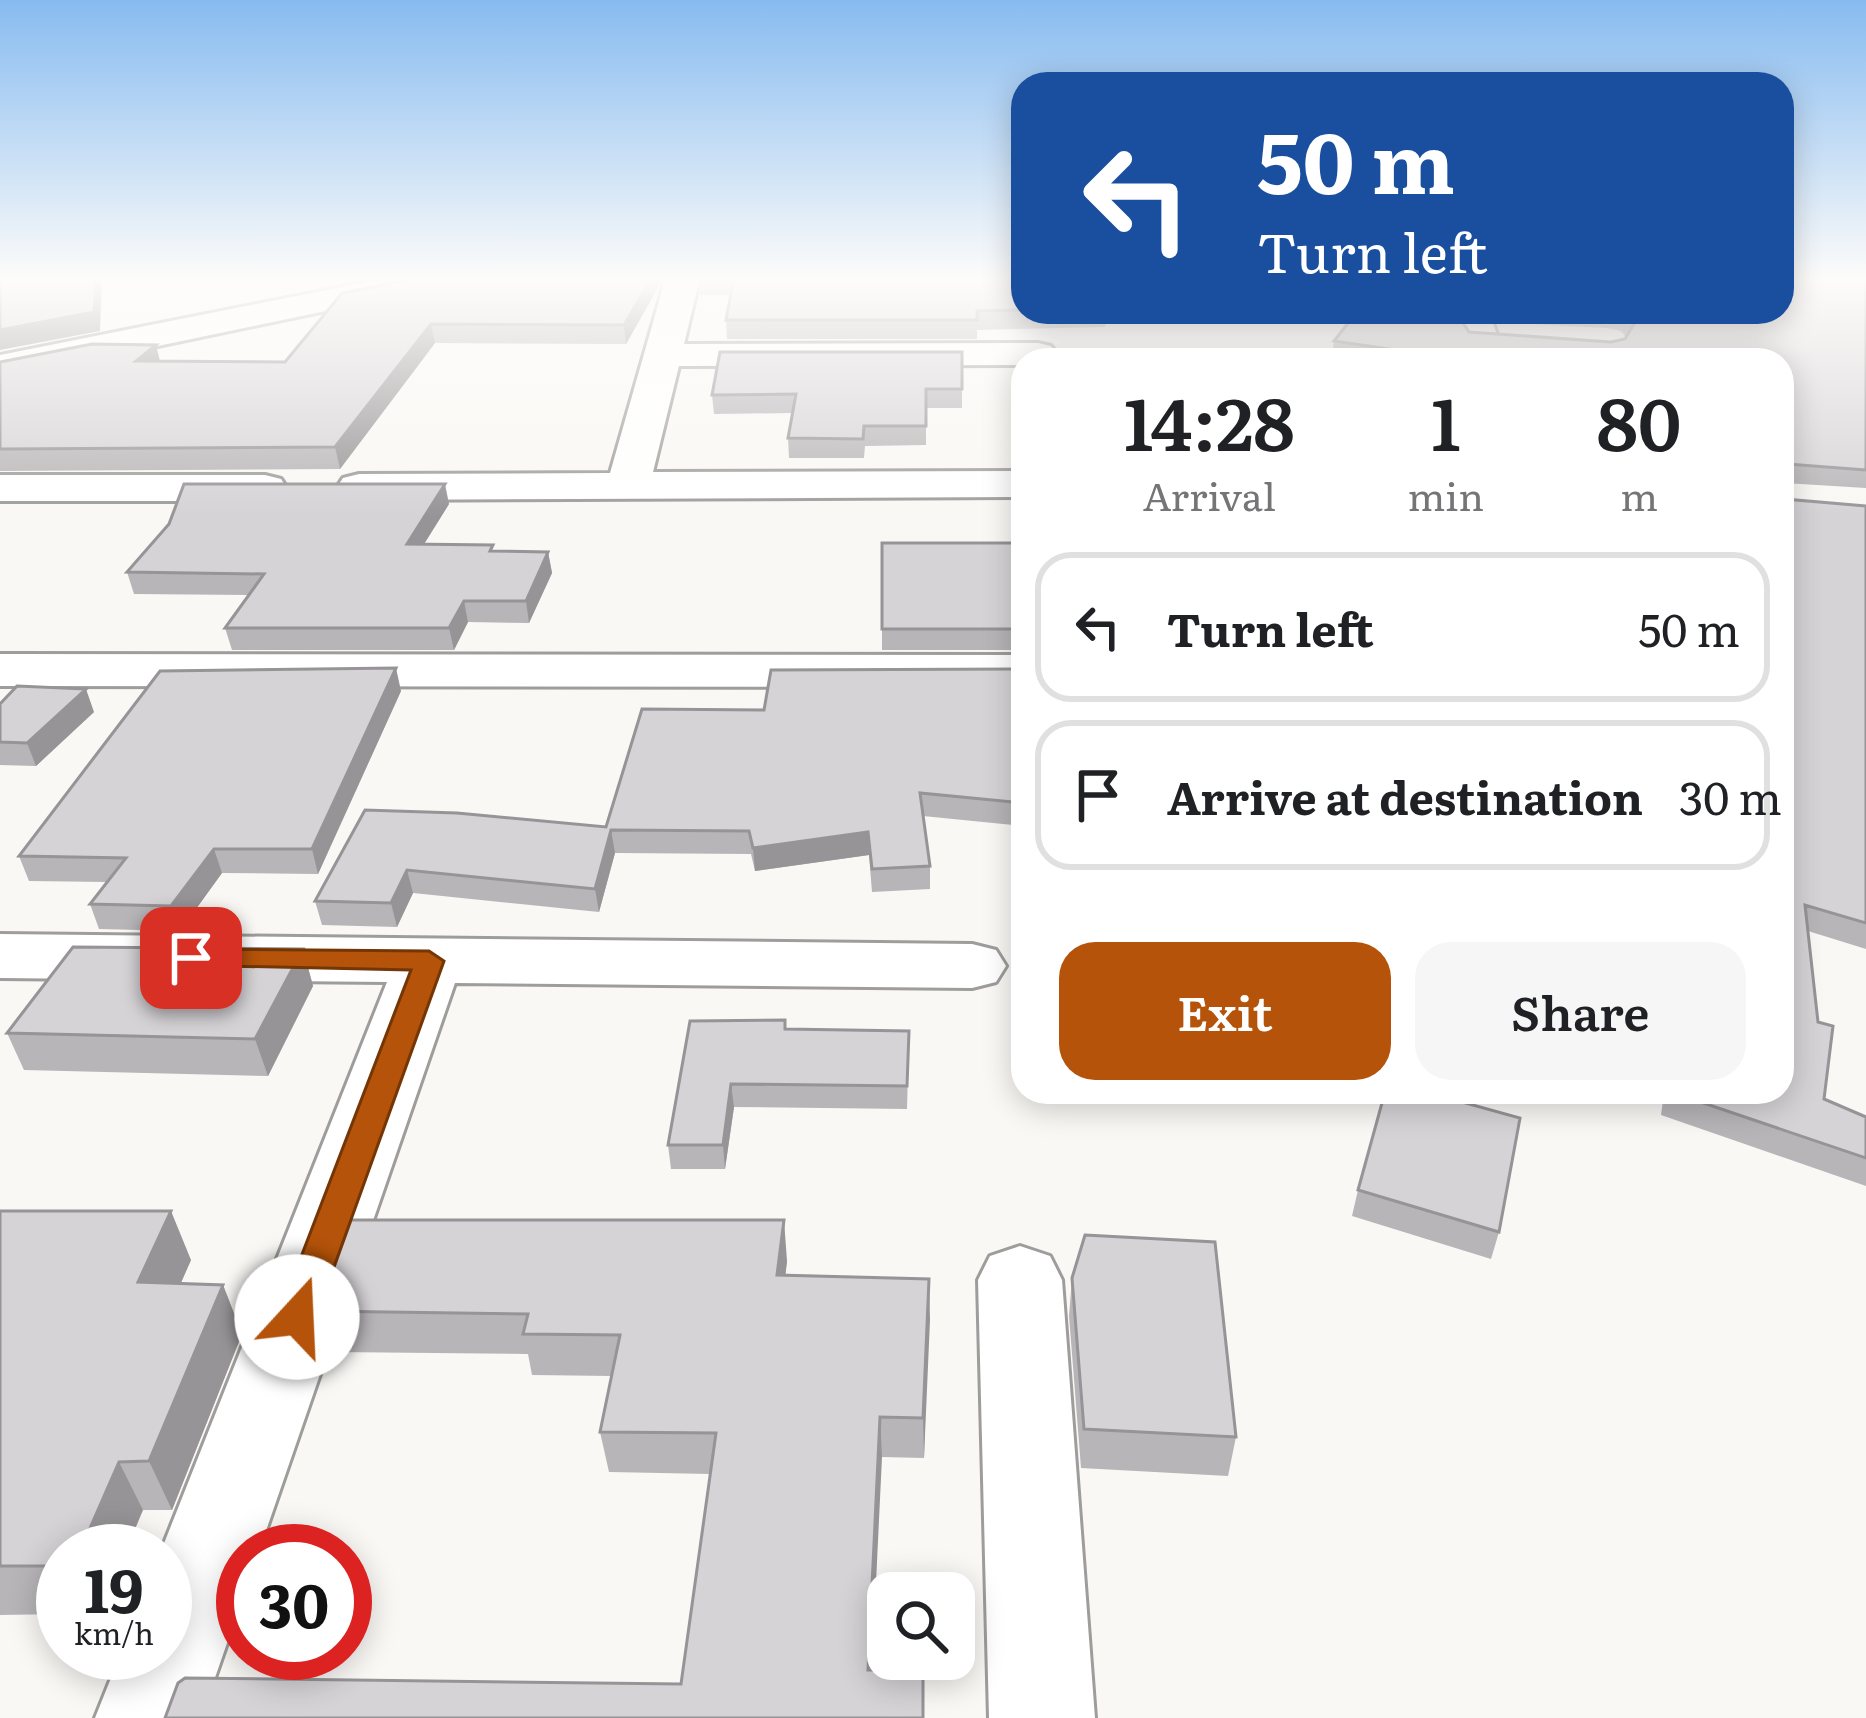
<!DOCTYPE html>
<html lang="en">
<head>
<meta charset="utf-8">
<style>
	body { margin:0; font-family:Literata,serif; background:#f6f6f6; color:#202124; height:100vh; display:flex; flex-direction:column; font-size:45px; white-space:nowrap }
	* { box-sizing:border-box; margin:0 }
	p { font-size:39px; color:#757577 }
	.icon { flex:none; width:66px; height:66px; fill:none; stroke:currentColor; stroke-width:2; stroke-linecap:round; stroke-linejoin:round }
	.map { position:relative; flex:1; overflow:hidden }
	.sheet { position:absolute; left:1011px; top:348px; width:783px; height:756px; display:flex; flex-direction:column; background:#fff; border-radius:36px; box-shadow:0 6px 30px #0003 }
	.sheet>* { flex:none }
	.hud { position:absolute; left:1011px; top:72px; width:783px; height:252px; border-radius:36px; box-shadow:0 6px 30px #0003; background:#1a4fa0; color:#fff; overflow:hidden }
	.controls { position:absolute; left:867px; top:1572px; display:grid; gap:24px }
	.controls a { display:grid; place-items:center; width:108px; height:108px; border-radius:24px; background:#fff; box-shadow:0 6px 30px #0003; font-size:60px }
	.speed { position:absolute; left:36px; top:1524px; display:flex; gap:24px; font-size:60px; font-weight:700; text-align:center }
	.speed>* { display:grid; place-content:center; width:156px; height:156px; border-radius:50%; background:#fff; box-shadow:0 6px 30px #0003; line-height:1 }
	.speed small { font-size:30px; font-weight:400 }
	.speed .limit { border:18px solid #d22; background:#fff; color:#111 }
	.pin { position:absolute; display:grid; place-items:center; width:102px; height:102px; color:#fff; margin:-51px; border-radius:24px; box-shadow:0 6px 18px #0006 }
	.me { position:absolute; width:132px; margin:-66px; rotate:20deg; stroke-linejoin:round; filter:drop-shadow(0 0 9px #0008) }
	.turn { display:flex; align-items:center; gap:42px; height:252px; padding:0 48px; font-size:54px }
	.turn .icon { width:156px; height:156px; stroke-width:2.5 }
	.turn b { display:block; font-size:84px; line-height:102px }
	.eta { display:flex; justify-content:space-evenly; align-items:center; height:204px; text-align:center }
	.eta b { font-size:72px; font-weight:600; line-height:84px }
	.action { display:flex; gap:24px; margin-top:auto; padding:24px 48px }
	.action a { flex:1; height:138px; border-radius:36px; background:#b45309; color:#fff; font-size:48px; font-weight:600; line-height:138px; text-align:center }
	.action a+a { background:#f6f6f6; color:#202124 }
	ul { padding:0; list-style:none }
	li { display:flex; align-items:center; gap:36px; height:150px; margin:0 24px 18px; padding:0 24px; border:6px solid #e0e0e0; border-radius:36px }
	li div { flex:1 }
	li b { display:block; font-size:45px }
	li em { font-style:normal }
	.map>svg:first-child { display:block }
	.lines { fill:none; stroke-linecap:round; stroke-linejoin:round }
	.minor-casing { stroke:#9f9d9b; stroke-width:6 }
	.minor { fill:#fff; fill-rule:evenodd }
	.wall { fill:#b8b5b8; fill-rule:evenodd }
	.shaded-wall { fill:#969496 }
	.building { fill:#d6d3d6; stroke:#969496; stroke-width:3 }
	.route { fill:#b45309; stroke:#753606; stroke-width:3 }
</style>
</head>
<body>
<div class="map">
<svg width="1866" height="1718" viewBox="0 0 1866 1718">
	<rect width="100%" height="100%" fill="#faf8f5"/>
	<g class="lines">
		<g class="minor-casing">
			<path id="minor" d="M392,277H457L452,284L440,287L0,379V355Z
				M666,277H700L684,344L1038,343L1051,346L1057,354L1053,360H1023V365L679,366L653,472L1023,471V497L359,500L343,496L337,487L343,478L359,474L610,473Z
				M1453,312H1489L1506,360H1468Z
				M0,475H265L281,479L287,488L281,497L265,501H0Z
				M0,654L1023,655V687L0,686Z
				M0,934L972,944L996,950L1006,966L996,982L972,988L455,983L259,1551H243V1597L201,1718H95L121,1653H165V1551H161L387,982L0,978Z
				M1020,1246L1050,1256L1062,1280L1095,1718H989L978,1280L990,1256Z"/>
		</g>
		<use href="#minor" class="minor"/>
	</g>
	<path class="wall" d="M664,277L626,344L435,343L340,469L0,471V362H285L342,293Z
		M699,277H1023V312H1106L1105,327L977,330V339H727L726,320L731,295H700Z
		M1866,277V488L1784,483L1785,499L1866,506V949L1808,931L1824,1099L1866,1117V1186L1661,1115L1664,1092H1782V360H1351L1332,357L1334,341L1465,312H1782ZM1479,321L1607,328L1621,331L1626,337L1625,339L1611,342L1469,332L1465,324Z
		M962,352V408H926V445L865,446L864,458H789L788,438L793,413L714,414L712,395Z
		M449,504L424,544L494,551L548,552L552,573L529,623L468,622L454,650H232L225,628L249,595L134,594L127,572Z
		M882,543L1023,549V650H882Z
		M1023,669V826L923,816L930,866V889L872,892L869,855L755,871L751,854L615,853L599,912L413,893L397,927L322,925L315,901L365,810L606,827L764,710Z
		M401,691L318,874L222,873L180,931L99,929L90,904L107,882L29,881L19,856Z
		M0,704L94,712L36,766L0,765Z
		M303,949L313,986L268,1076L24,1070L7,1033Z
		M786,1029L909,1031L907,1109L734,1107L725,1169H671L668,1145Z
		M1358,1190L1499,1232L1491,1259L1352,1216Z
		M0,1211L191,1260L180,1284L223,1285L242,1334L172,1510H143L63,1551V1614L0,1615Z
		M787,1261L785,1276L929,1279L924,1458L882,1457L681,1684L710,1474L609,1472L600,1432L612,1376L532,1375L528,1354L333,1352L318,1311Z
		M1072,1278L1236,1437L1228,1476L1081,1468L1069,1316Z"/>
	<path class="shaded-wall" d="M96,277H102L100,331L0,350V330Z
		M652,277H664L626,344L624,325Z
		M1465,312H1481L1479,321L1465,324L1457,334L1460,318Z
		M431,324L435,343L340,469L335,447Z
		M156,345L161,365L136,361Z
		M445,484L449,504L411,565L407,544Z
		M548,552L552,573L529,623L526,601Z
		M464,601L468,622L454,650L449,628Z
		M396,668L401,691L318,874L312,849Z
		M86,689L94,712L36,766L27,743Z
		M611,830L615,853L599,912L595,889Z
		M868,832L869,855L755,871L753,848Z
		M214,849L222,873L180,931L171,906Z
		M407,870L413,893L397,927L391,903Z
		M303,949L313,986L268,1076L255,1039Z
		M731,1084L734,1107L725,1169L723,1145Z
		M171,1211L191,1260L160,1331L138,1282Z
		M784,1220L787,1261L781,1316L777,1275Z
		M929,1279L930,1320L924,1458L923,1418Z
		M223,1285L242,1334L172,1510L149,1461Z
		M880,1417L882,1457L870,1709L868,1670Z
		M119,1462L143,1510L126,1551H80Z"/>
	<path class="building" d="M0,277H96L94,312L0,330Z
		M421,277H652L624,325L431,324L335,447L0,449V362L92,344L156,345L136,361L285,362L342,293Z
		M699,277H1023V310L977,311V320H726L734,277Z
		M1782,277H1866V470L1788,464L1783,469L1785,499L1866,506V923L1805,905L1818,1022L1833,1026L1824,1099L1866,1117V1158L1671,1092H1782V648H1785L1782,644V360H1404L1403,351L1334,341L1357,312H1465L1460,318L1469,332L1611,342L1625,339L1634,324L1625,315L1613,312H1782Z
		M720,352H962V389H926V426H864L863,439L788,438L796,394L712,395Z
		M184,484H445L407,544L493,545L490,551L548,552L526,601H464L449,628H225L264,574L127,572L169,524Z
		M882,543H1015V548L1023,549V629H882Z
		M396,668L312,849H214L171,906L90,904L126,858L19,856L160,671Z
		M1023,669V803L920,793L930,866L872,869L868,832L753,848L749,831L611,830L595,889L407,870L391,903L315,901L365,810L457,813L606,827L642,709L764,710L771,670Z
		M17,686L86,689L27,743L0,742V704Z
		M73,947L303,949L255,1039L7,1033Z
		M785,1020V1029L909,1031L907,1086L731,1084L723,1145H668L690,1021Z
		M1385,1092H1426L1520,1118L1499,1232L1358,1190Z
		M0,1211H171L138,1282L223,1285L149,1461L119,1462L80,1551H63V1566H0Z
		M351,1220H784L777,1275L929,1279L923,1418L880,1417L868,1670H923V1718H165L178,1683L185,1678L681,1684L716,1433L600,1432L620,1335L523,1334L528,1314L318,1311Z
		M1085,1235L1215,1242L1236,1437L1084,1429L1072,1278Z"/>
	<linearGradient id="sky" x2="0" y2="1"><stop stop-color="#87bbf0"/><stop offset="0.54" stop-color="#fdfcfa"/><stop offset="1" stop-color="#fdfcfa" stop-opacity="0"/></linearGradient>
	<rect width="1866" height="517" fill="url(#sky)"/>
	<path class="route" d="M191,949L429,951L444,961L316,1317L310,1328L297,1332L284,1328L278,1317L411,970L180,965L176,958L180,951Z"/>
</svg>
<div class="controls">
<a><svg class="icon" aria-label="search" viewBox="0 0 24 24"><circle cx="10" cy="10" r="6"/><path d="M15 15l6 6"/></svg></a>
</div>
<div class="speed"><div>19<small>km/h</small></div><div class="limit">30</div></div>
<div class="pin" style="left:191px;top:958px;background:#d93025"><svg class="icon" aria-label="arrive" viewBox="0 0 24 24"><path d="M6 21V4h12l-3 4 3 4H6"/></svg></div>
<svg class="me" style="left:297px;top:1317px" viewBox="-20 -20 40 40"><circle r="19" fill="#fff"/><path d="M0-13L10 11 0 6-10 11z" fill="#b45309"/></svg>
<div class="hud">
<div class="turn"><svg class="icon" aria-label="left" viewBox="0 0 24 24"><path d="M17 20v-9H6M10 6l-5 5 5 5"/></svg><div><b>50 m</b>Turn left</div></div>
</div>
<section class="sheet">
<div class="eta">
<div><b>14:28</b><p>Arrival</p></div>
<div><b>1</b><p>min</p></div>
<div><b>80</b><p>m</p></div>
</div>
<ul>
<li><svg class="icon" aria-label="left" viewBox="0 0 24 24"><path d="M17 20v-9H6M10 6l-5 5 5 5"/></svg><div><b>Turn left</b></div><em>50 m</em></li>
<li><svg class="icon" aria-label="arrive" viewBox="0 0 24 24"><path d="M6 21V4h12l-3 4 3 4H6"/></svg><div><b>Arrive at destination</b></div><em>30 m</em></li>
</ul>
<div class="action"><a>Exit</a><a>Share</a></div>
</section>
</div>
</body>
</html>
